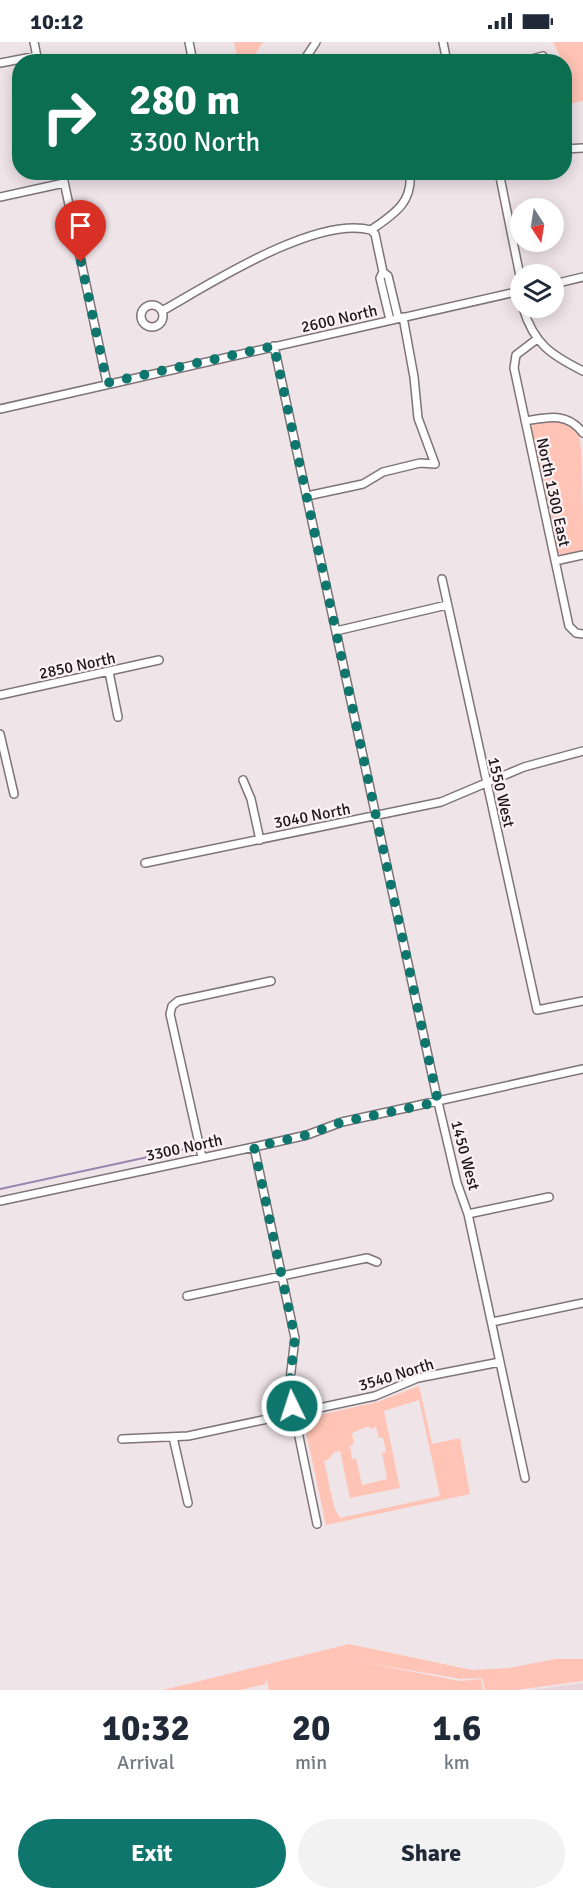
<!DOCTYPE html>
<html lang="en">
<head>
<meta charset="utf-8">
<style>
	body { margin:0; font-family:Signika,sans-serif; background:#f2f2f3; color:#1f2937; height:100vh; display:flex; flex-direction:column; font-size:22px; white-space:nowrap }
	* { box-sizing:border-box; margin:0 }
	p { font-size:20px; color:#747a83 }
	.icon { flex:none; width:33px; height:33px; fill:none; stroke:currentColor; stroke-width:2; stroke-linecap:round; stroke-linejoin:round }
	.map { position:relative; height:1648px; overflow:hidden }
	.side { display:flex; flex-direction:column; background:#fff; flex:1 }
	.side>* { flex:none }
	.banner { position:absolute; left:12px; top:12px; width:560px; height:126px; border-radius:24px; box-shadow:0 3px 15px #0003; background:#0b6e4f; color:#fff; overflow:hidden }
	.needle { width:39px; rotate:168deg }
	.controls { position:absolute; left:510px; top:156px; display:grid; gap:12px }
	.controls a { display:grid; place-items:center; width:54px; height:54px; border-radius:50%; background:#fff; box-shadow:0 3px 15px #0003; font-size:30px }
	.pin { position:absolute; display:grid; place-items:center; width:51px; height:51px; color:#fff; margin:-62px -26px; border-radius:50% 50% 50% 0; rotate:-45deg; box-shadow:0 0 6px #0007 }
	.pin .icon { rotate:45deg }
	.me { position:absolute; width:66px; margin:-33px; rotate:356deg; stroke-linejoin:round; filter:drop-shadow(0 0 4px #0008) }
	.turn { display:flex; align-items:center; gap:21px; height:126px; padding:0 18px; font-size:27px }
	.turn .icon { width:78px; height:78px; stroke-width:2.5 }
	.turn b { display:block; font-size:42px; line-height:51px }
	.eta { display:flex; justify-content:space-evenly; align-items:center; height:102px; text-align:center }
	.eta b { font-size:36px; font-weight:700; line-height:42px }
	.primary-button { display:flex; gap:12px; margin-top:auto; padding:12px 18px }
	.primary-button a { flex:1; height:69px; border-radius:36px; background:#0f766e; color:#fff; font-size:24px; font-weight:700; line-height:69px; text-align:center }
	.primary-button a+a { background:#f2f2f3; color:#1f2937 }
	.status { display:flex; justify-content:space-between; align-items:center; height:42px; padding:0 30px; background:#fff; direction:ltr }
	.status svg { height:16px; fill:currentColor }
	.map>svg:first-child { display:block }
	.built { fill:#e8d5dc }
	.green { fill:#ffc4b5; fill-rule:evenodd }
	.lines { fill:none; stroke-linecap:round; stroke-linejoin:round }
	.stream { stroke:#9d83af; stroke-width:2 }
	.minor-casing { stroke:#7e7478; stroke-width:10 }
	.minor { stroke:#fff; stroke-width:7 }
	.route { stroke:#0f766e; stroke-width:10; stroke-dasharray:0 18 }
	.labels { text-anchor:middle; stroke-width:4.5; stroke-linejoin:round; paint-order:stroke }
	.street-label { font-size:16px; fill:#1b1719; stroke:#fcf1f5 }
</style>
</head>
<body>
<div class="status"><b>10:12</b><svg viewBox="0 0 49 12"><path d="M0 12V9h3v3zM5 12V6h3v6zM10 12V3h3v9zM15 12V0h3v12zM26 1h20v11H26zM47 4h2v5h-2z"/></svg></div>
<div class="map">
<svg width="583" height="1648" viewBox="0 0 583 1648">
	<rect width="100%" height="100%" fill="#efe4e8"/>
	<path class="built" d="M583,1641V1648H532Z"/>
	<path class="green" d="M234,0H263L250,20L238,19Z
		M553,0H583V59L564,63V20L558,19L560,14Z
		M551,378C563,380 573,381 579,392C583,408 583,485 583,508L561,513L558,511L531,386L534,382Z
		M419,1344L432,1402L460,1396L470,1452L326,1483L304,1381L306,1376L377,1360ZM419,1358L440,1454L340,1476L334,1465L324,1419L329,1417L334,1410L340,1409L350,1456L400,1446L384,1369ZM369,1384L370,1387L376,1385L379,1396H383L386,1410L382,1411L387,1437L362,1443L356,1416L352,1417L350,1404L354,1402L352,1391Z
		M349,1602L472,1628L509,1626L555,1617H583V1639L516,1648H485L482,1636L461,1637L356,1619L460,1639L481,1637L483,1648H269L266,1635V1642L240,1648H163Z"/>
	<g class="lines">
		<path class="stream" d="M0,1147L185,1107"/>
		<g class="minor-casing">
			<path id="minor" d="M34,0L38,20
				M189,0L193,20
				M443,0L447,20
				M303,20L316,0
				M521,20L543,14
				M0,21L37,14
				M564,107L583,106
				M62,130L107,341
				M499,130L520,234
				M0,155L64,141
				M371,188L375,192L383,230L388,234L398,276
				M371,188C394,172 413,161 410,130
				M383,230L380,236L390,278
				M554,242L583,235
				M141 274a11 11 0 1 1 22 0a11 11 0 1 1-22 0Z
				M523,266C534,302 551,313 583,329
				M162,269C210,242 316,173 371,188
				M537,297L516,313L514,326L569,584L576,591L583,592
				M274,304L438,1060L457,1141L468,1172L525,1436
				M0,367L520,249
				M525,379C549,375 567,370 583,391
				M307,454L363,442L383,430L420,421L435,422L418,376L414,335L403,275
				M555,519L583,513
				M442,537L537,968L583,959
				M336,589L447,563
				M109,630L118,675
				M0,653L159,618
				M0,692L14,752
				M243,738L251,757L260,798
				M145,821L441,760L524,725L583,709
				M254,1105L295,1296L289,1346L317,1482
				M202,1115L170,972L172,964L178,959L271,939
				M0,1159L254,1105L307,1093L342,1080L583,1027
				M468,1172L549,1155
				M187,1254L367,1216L377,1220
				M492,1280L583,1261
				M173,1395L188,1461
				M122,1397L188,1394L375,1354L418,1336L500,1320"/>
		</g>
		<use href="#minor" class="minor"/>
	</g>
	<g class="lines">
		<path class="route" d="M81,220L107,341L274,304L438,1060L342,1080L307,1093L254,1105L295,1296L289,1346L292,1364"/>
	</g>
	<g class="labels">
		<g class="street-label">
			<text transform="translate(339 276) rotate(-13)" y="6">2600 North</text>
			<text transform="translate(554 450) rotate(78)" y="6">North 1300 East</text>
			<text transform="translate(77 623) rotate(-12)" y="6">2850 North</text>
			<text transform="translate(502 750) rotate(77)" y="6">1550 West</text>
			<text transform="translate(312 773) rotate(-11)" y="6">3040 North</text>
			<text transform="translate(184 1105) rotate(-12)" y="6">3300 North</text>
			<text transform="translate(466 1113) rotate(75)" y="6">1450 West</text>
			<text transform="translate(396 1332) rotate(-17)" y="6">3540 North</text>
		</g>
	</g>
</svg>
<div class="controls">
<a><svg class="needle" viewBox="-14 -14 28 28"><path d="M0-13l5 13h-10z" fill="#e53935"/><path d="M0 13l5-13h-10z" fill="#747a83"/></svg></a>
<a><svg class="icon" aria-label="layers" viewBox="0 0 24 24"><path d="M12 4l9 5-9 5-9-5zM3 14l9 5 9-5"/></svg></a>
</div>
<div class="pin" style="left:81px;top:220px;background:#d93025"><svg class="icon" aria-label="arrive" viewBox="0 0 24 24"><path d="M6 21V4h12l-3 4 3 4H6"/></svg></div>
<svg class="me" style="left:292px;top:1364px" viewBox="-20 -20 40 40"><circle r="17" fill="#0f766e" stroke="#fff" stroke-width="3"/><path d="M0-11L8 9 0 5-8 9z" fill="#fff"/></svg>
<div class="banner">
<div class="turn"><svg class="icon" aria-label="right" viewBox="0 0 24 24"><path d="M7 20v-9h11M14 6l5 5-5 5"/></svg><div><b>280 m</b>3300 North</div></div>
</div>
</div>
<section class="side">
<div class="eta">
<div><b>10:32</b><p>Arrival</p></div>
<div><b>20</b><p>min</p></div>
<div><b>1.6</b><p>km</p></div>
</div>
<div class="primary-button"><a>Exit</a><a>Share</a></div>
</section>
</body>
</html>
